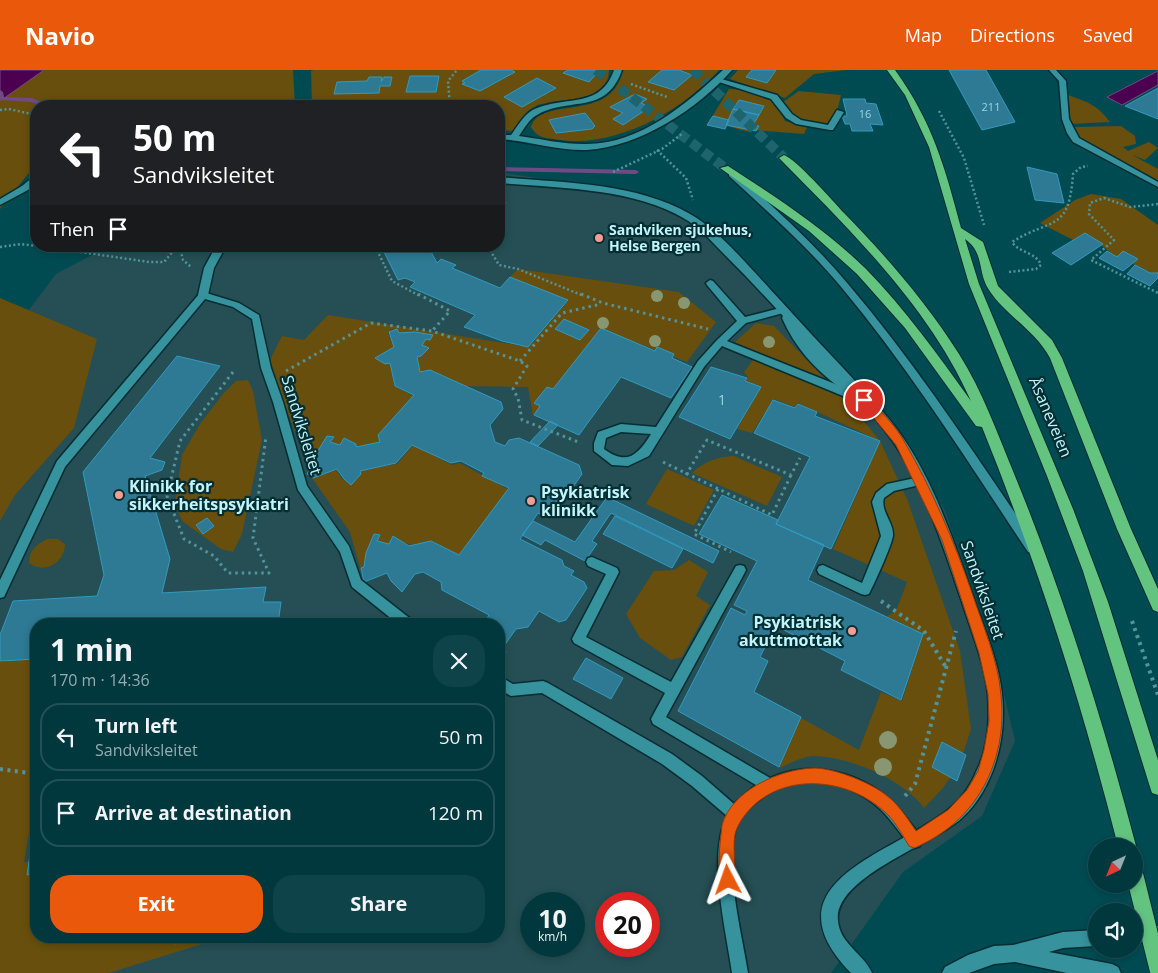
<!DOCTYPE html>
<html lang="en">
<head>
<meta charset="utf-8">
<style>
	body { margin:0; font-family:"Open Sans",sans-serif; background:#0e4349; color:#f1f3f6; height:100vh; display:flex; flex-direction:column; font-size:19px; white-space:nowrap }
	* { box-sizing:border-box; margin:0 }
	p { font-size:16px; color:#95acb0 }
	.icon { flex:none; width:28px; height:28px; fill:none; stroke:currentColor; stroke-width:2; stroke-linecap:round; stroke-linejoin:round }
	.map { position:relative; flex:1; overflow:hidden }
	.sheet { position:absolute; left:30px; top:548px; width:475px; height:325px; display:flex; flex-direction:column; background:#00383e; border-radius:20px; box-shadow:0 2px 8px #0003,0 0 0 1px #225258 }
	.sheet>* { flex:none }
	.guide { position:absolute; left:30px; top:30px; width:475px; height:152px; border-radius:20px; box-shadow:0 2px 8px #0003,0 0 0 1px #225258; background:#202124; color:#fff; overflow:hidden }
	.needle { width:32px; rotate:223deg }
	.controls { position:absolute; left:1088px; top:768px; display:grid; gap:10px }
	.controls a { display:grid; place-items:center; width:55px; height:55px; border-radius:50%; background:#00383e; box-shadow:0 2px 8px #0003,0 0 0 1px #225258; font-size:25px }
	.speed { position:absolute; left:520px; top:822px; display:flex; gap:10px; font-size:25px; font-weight:700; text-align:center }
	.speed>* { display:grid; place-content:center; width:65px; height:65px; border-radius:50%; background:#00383e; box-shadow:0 2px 8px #0003,0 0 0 1px #225258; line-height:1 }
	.speed small { font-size:12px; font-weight:400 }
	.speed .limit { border:8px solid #d22; background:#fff; color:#111 }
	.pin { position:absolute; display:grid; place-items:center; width:42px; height:42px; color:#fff; margin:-21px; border:2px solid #fff; border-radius:50%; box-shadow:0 1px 5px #0007 }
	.me { position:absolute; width:55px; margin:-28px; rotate:356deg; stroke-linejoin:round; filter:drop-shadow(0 0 4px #0008) }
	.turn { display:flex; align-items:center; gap:18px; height:105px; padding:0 20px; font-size:22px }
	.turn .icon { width:65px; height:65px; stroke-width:2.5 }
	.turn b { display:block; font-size:35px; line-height:42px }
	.then { display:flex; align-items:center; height:48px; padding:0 20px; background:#0003; gap:10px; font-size:19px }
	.round { display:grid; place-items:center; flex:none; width:52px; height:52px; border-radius:20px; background:#0e4349 }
	.headline { display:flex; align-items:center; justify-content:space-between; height:85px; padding:0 20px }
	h1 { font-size:30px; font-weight:700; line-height:38px }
	.action { display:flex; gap:10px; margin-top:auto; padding:10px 20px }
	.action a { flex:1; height:58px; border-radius:20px; background:#ea580c; color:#fff; font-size:20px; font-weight:700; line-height:58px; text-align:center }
	.action a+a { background:#0e4349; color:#f1f3f6 }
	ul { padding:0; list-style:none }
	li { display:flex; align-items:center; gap:15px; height:68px; margin:0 10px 8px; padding:0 10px; border:2px solid #225258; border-radius:20px }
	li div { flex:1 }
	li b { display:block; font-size:19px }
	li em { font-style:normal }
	header { display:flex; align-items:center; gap:30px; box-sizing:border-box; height:70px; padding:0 25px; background:#ea580c; color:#fff }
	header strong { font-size:24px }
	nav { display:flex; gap:28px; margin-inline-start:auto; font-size:18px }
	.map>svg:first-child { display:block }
	.built { fill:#254f54; fill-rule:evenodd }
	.green { fill:#684f0d }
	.water { fill:#4c0050; stroke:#6f4a84 }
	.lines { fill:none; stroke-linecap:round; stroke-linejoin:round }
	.stream { fill:#6f4a84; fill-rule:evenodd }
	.building { fill:#2e7994; stroke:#309bc1 }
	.trunk-tunnel { stroke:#1d646c; stroke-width:10; stroke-dasharray:10 5; stroke-linecap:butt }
	.service-casing { stroke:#052e33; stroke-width:3 }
	.minor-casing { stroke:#052e33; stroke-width:3 }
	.tertiary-casing { stroke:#052e33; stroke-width:3 }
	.trunk-casing { stroke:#052e33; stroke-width:2 }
	.path-far2 { stroke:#53949b; stroke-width:2.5; stroke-dasharray:2 2.5; stroke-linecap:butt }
	.path-far1 { stroke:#53949b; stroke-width:3; stroke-dasharray:2.5 4; stroke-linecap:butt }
	.path { stroke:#53949b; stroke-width:4; stroke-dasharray:3 4.5; stroke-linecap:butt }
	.service { fill:#36929d; fill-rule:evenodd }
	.minor { fill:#36929d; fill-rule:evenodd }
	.tertiary { fill:#36929d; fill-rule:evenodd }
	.trunk { fill:#63c480; fill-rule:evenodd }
	.trunk-bridge-casing { stroke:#052e33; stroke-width:19; stroke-linecap:butt }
	.trunk-bridge { stroke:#63c480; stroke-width:17 }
	.tree { fill:#889771 }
	.route { fill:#ea580c; stroke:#983908 }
	.poi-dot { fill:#f59c93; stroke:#052e33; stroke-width:2 }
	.labels { text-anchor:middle; stroke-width:4.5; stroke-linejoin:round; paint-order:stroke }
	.far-number-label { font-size:11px; fill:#9cd6e2 }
	.far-poi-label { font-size:14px; font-weight:bold; fill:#c1f5fc; stroke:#052e33; text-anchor:start }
	.number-label { font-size:14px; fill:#9cd6e2 }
	.street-label { font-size:16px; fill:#c1f5fc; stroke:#052e33 }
	.poi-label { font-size:16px; font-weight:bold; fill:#c1f5fc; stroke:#052e33; text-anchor:start }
</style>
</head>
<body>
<header>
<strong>Navio</strong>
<nav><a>Map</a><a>Directions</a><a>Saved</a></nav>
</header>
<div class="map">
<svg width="1158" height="903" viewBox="0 0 1158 903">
	<rect width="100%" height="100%" fill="#004b52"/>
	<path class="built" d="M499,102L657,127L710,154L877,335L945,441L994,582L1015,671L982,746L903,802L831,903H0V278L56,204L109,176H499ZM36,554H499V866H36ZM531,834H574V876H531ZM606,834H649V876H606Z"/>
	<path class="green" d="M41,0H293L295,35L36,36V94L0,139V19Z
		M609,0C608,36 559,26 536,36C525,41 519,51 513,61L499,60V36H312L311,1L314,0Z
		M623,0H719C683,41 615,78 560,70C547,68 538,69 531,57C542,24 611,55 623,0Z
		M738,0H846L814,4L785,28L730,9Z
		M729,19C759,20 772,23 785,51L807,57L804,64L751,60L749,62L727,56L725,59L707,55Z
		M799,21L841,25L838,38L826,55C806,53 794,50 783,32Z
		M1068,25C1090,33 1097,35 1110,52L1071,54Z
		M1121,56L1135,66L1136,74L1123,77L1128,81L1149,72L1158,78L1145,90L1132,85L1158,99V112L1088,74L1080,69L1072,57Z
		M1091,124L1121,129L1158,155V203L1153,204L1133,194L1138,189L1123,181L1117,187C1106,180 1097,170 1085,163L1073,170L1040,153L1075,130Z
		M518,199L679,222L716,252L687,292L600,259L533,346L528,317L465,316L430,300L420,303L417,288L429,278C418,275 403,270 397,260L392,259L388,263L394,277L375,288L385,294L390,293L394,316L414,326L379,365L380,372L357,377L356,374L344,368L336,389L310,398L268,294L282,266L304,270L328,245L529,277L568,231L510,207Z
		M0,228L97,269L74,358L15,425L0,451Z
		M756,253L774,256L854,339L880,371L907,429L960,581L971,659L960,693L943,718L924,738C903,709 848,686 812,686C802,687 789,694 779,698L801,648L859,680L881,622L902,631L923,564L887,546L896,541L907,512L833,479L880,371L798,333L795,337L774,329L752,363L737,359L761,317L746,311L748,307L744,302L753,290L735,272Z
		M248,310L253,321L262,370L242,464L233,482L221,479L182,451L175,434L182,385L200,354L223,324L236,311Z
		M413,375L452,395L460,393L509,420L458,486L433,471L411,475L394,469L383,491L361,501L350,462L312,408L337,400L341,408L351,415L361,404V400L397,394Z
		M734,386L782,407L767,436L692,403C705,391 716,387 734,386Z
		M667,399L714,420L694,456L646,434Z
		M47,469H58L65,474C65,492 45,505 29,493C29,480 36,475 47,469Z
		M689,490L708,502L696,526L710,535L682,587L671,590L640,568L626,544L654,501L674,500Z
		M36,588V722L24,792L36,791V866H204L202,874L109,903H0V592Z"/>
	<path class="water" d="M0,0H44L0,31Z
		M1158,1V15L1122,35L1107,27Z"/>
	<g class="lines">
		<path class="stream" d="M0,20L3,22L4,27L32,28L52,36H44L31,32L0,30Z
			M499,97L636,100L639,102L636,104L499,101Z"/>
	</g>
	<path class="building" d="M481,0H511L515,2L480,21L462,14L465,13L462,11Z
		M568,0H600L589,12L563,3Z
		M662,0H679L692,5L674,20L648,12Z
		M752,0H776L767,13L746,7Z
		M949,0H986L1015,52L982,60Z
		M410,6H439L436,22H406Z
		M369,7H382L381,12L384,7H392L390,16H380L379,23L334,24L337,12L367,11Z
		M537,8L556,18L522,37L504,27Z
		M1158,18V49L1125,36Z
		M635,24L647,29L641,33L650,37L623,55L613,49L623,43L610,37Z
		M843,29H865L866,33L876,34L883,55L870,54L873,61H852L850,54H845L842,46H847Z
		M739,30L764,36L759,45L733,39Z
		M733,39L759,45L753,55L759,56L756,61L726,55Z
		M585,43L595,56L592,59L556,63L549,50Z
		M713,46L729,50L725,59L707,55Z
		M1027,97L1057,104L1064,133L1035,130Z
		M1085,163L1103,174L1071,195L1052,183Z
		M381,176H428L437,193L441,189L456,195L452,198L500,218L510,207L568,230L528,277L502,271L464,257L475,245L410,217L415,212L405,208L398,210Z
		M1107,181L1117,187L1123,181L1138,189L1123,201L1099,188Z
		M1135,195L1150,203H1158V208L1150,216L1127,204Z
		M564,249L589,260L580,270L555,259Z
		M601,258L655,281L657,277L674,284L672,288L692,297L671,328L621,307L579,365L534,345L540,336L534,333L547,317L553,319Z
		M397,259L399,263L415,262L433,265L430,270L426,269L422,275L429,278L421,286L417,287L420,302L430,300L501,332L503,339L490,355L495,372L505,376L509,370L519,368L579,395L582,404L555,443L544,446L538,443L520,469L562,490L564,496L574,501L571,505L584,512L587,518L566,550L559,552L539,541L528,557L516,559L504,576L506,583L499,585V554H483L489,545L442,520L441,512L423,502L415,504L402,522L391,511L387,503L364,512L361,498L364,497L366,483L374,464L380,465L377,471L389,474L393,466L409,476L431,471L459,485L509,418L482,406L484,403L461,391L451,393L412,375L396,393L360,401L361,404L351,415L344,409L337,399L313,408L307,404L309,400L314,397L316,384L327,366L334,367L330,372L340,375L344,368L356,374V377L380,372L378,365L414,325L395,316L390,293L385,294L375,288L394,277L389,262Z
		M177,286L220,296L150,388L165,392L162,400L145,406L170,489L162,523L266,517L263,532H281L278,554H36V589L0,591V565L13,531L97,526L104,505L83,402Z
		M711,297L747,308L745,311L761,317L730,369L679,347Z
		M773,330L795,338L798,334L817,342L815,346L880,371L831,479L776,454L810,387L754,363Z
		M550,351L558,355L538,376L530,372Z
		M722,425L778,450L776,454L824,475L808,510L923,564L901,630L841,600L845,591L772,554L771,557L774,559L760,587L768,591L754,622L801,647L779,697L678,641L731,538L745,545L747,541L734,535L757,491L699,464Z
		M607,427L719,481L713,493L611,443L592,471L597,474L585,491L545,470L541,475L522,465L533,451L575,472Z
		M615,446L683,479L672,498L603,464Z
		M207,448L214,456L203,464L196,455Z
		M586,588L623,608L611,629L573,609Z
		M942,672L966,685L957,711L932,697Z
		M36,783V803L27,805L30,785Z
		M174,866H199V867L174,874Z"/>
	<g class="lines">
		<path class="trunk-tunnel" d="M596,0L725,98
			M693,0L784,88"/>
		<g class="service-casing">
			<path id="service" d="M1049,0H1056L1066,11L1069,49L1079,68L1158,112V117L1073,72L1067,63L1062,49L1059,11Z
				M718,8L777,25L792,44L801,50L828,55L837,40L844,42L833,60H830L796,54L786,48L771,29L716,11L714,10Z
				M729,102H735C774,138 814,173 848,214C917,295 976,386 1036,474L1038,478L1036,482L1032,483L1028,482C968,392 911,301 842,218C808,177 768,142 729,106Z
				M33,107H36V113L28,120L0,135V129L22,116Z
				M465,176H474L475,178L471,181Z
				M710,210L713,211L745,247L784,237L789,240L787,242L746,253L727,271L868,327L869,330L868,333H860L722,276L704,297L649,386L628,396L612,395L594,381V373L598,362L621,354L656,357L698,291L717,270L737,251L707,215L706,213ZM621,362L651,364C638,385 627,396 604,379L606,368Z
				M203,222L239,233L259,245L271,298L283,332L307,416L349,476L361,510L412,550L414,554H398L352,517L340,482L298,420L273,332L261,298L252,249L233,237L205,229L65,397L4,527L0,528V510L57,391L200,223Z
				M920,407L924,408L925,411L924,414L894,421L884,428C880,441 894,452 893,466C891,477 875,512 869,524L865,525L861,524L819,504L817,500L819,496L823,495L862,513L881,466L872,432L876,423L887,414Z
				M592,487L617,498L619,502L586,567L671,612L736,496L740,495L744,496L746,500L744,504L666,647L770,708C820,686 876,707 907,749C913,756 919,763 922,771L920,776L915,778L910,776C900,763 891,749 879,738C850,712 803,702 769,723C756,731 743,741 737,755C723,792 742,864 748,903H732C726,860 707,786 727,746L692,716L662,694L542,623L511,626L499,619V606L513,614L543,611L548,613L672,684L702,706L734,734L756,715L653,654L651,649L665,623L574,573L572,569L574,565L606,504L588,496L586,492L588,488Z"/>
		</g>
		<g class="minor-casing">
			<path id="minor" d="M614,0H622C606,46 570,26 537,45C529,49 524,59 519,66C541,69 562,74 584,74C639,75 685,35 723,0H732C698,39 639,77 587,80C557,81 528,71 499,69V65H511C517,57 523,46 531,41C562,24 600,41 614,0Z
				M499,107C562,113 634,112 690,144C720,160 757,206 781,231C802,254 823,277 844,299C865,322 887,344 904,369C937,419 956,477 975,532C988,568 1004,605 1003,644C1003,681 990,722 962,748C935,774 833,807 838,851C840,874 864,884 872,903H851C762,812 895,783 948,740C961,730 971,715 977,700C988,678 990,651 988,626C985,594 972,563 962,532C944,479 927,424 896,376C882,355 865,336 848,318H840C815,299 795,278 782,248L783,246C763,224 743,203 722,182C711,171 699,157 685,149C634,118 558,118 499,113Z
				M216,176H226L214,198L208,225L203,228L199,227L198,225L204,198Z"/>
		</g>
		<g class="tertiary-casing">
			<path id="tertiary" d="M1158,856V872L1134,873V857Z
				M1096,860V876L1063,878L1049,882L1112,894L1118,897L1121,903H1067L1015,892L994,894L969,903H942L945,897L968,885L994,876L1013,875L1063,862Z"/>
		</g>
		<g class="trunk-casing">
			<path id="trunk" d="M887,0H895C932,51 945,97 961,158L983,172L998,216L1052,270L1062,288L1131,459L1158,519V542L1153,540L1117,459L1050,288C1035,260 1005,245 989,220C977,202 985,183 965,169L979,214L1073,439L1108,532L1158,690V725L1152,723L1150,717L1083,501L1047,406L969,214L929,77L905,25Z
				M784,85C796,89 833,131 844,143C886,186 926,232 959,284C983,322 998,365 1015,406C1064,526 1103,651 1136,776L1134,781V776H1118C1082,634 1037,493 982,357L976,356L905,258L857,204L809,161L720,98L728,96C776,127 825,159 866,199C905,239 938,285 971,331C929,237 852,162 781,90L779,88Z"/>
		</g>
		<path class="path-far2" d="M631,14L667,27
			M450,36L448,11L457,0
			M0,40L9,39L36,45
			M939,41L964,88L984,155
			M657,80L686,108L693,130
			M613,102L662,79L683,63
			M502,128L506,134
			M1158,134L1130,137L1104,128L1090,133L1089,144L1114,170L1091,190L1158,223
			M40,176L149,192H164L175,179L173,176
			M375,176L392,211L420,226
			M0,177L21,174L36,176
			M175,179L181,182L183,190L191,197
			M490,180L499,195L518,199L584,226
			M1009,202L1036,199L1041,195C1036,182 1019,183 1012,172C1052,147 1069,163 1073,104L1081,97L1088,96"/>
		<path class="path-far1" d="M418,224L450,241L432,261
			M581,224L603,233L708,259
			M520,291L562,243L601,234
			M286,301L371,253L432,261L520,291L527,296L513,319L518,328L522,350L581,373
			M233,302L180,371L167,426L184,469L214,486L228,503H269L253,468L266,366
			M663,392L772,445L791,405
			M686,405L707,370L791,405L800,388
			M718,419L694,464L731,482"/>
		<path class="path" d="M881,531L924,561L947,599
			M1132,551L1158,625
			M0,699L36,704
			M905,726L915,714L956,561"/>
		<use href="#service" class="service"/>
		<use href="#minor" class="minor"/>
		<use href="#tertiary" class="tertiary"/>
		<use href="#trunk" class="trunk"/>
		<g class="trunk-bridge-casing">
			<path id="trunk-bridge" d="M1134,802L1158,899"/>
		</g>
		<use href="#trunk-bridge" class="trunk-bridge"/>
	</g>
	<g class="tree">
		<circle cx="657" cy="226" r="6"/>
		<circle cx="684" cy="233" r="6"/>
		<circle cx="603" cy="253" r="6"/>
		<circle cx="655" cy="271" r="6"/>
		<circle cx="769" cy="272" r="6"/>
		<circle cx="888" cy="670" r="9"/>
		<circle cx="883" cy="697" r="9"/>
	</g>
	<path class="route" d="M864,326L868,327C880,341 895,355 904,371C932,419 954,471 972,523C983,556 998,590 1001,625C1008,691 977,752 914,778L909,776C903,766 896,753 888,745C846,703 768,700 738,756C729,772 739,802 733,815L728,818L723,815C717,802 719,788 720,774C721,768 721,761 722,755C732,720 780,699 814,698C833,698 866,711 882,722C897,732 906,746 916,761L948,740L967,720L978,701L984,680L989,651L988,624L979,583L942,470L896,375L859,330Z"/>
	<g class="poi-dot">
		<circle cx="599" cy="168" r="5"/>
		<circle cx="119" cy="425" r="5"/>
		<circle cx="531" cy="431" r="5"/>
		<circle cx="852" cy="561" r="5"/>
	</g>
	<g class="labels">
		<g class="far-number-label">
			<text x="991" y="41">211</text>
			<text x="865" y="48">16</text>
		</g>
		<g class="far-poi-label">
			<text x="609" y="165">Sandviken sjukehus,<tspan x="609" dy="16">Helse Bergen</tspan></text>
		</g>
		<g class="number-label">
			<text x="722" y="335">1</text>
		</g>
		<g class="street-label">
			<text transform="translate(1051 347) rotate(67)" y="6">Åsaneveien</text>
			<text transform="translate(302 355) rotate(73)" y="6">Sandviksleitet</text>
			<text transform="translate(983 520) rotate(71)" y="6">Sandviksleitet</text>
		</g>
		<g class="poi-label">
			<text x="129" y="422">Klinikk for<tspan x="129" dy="18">sikkerheitspsykiatri</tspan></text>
			<text x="541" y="428">Psykiatrisk<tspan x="541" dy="18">klinikk</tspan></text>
			<text x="842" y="558" text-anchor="end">Psykiatrisk<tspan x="842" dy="18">akuttmottak</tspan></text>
		</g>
	</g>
</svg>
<div class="controls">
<a><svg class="needle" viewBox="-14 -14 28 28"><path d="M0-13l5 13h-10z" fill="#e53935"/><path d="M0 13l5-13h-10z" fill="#95acb0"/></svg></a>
<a><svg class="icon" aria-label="sound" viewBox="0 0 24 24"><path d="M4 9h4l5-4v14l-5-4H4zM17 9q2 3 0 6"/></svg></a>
</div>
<div class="speed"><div>10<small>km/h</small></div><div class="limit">20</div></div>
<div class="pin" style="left:864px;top:330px;background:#d93025"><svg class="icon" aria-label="arrive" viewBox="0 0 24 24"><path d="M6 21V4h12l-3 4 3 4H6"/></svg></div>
<svg class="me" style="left:728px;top:810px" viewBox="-20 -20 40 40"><path d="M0-17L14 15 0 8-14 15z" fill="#ea580c" stroke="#fff" stroke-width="4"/></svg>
<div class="guide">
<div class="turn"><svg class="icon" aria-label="left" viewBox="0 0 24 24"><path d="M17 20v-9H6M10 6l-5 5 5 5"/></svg><div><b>50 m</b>Sandviksleitet</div></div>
<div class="then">Then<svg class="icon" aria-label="arrive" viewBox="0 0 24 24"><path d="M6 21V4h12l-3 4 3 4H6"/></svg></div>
</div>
<section class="sheet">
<div class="headline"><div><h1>1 min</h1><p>170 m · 14:36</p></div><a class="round"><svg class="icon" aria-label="close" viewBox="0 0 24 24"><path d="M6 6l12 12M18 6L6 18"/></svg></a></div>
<ul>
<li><svg class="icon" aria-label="left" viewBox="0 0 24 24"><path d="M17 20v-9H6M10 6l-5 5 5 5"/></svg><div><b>Turn left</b><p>Sandviksleitet</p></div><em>50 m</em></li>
<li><svg class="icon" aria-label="arrive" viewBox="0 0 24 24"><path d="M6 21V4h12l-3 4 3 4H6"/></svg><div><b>Arrive at destination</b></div><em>120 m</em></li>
</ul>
<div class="action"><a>Exit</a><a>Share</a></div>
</section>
</div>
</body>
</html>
